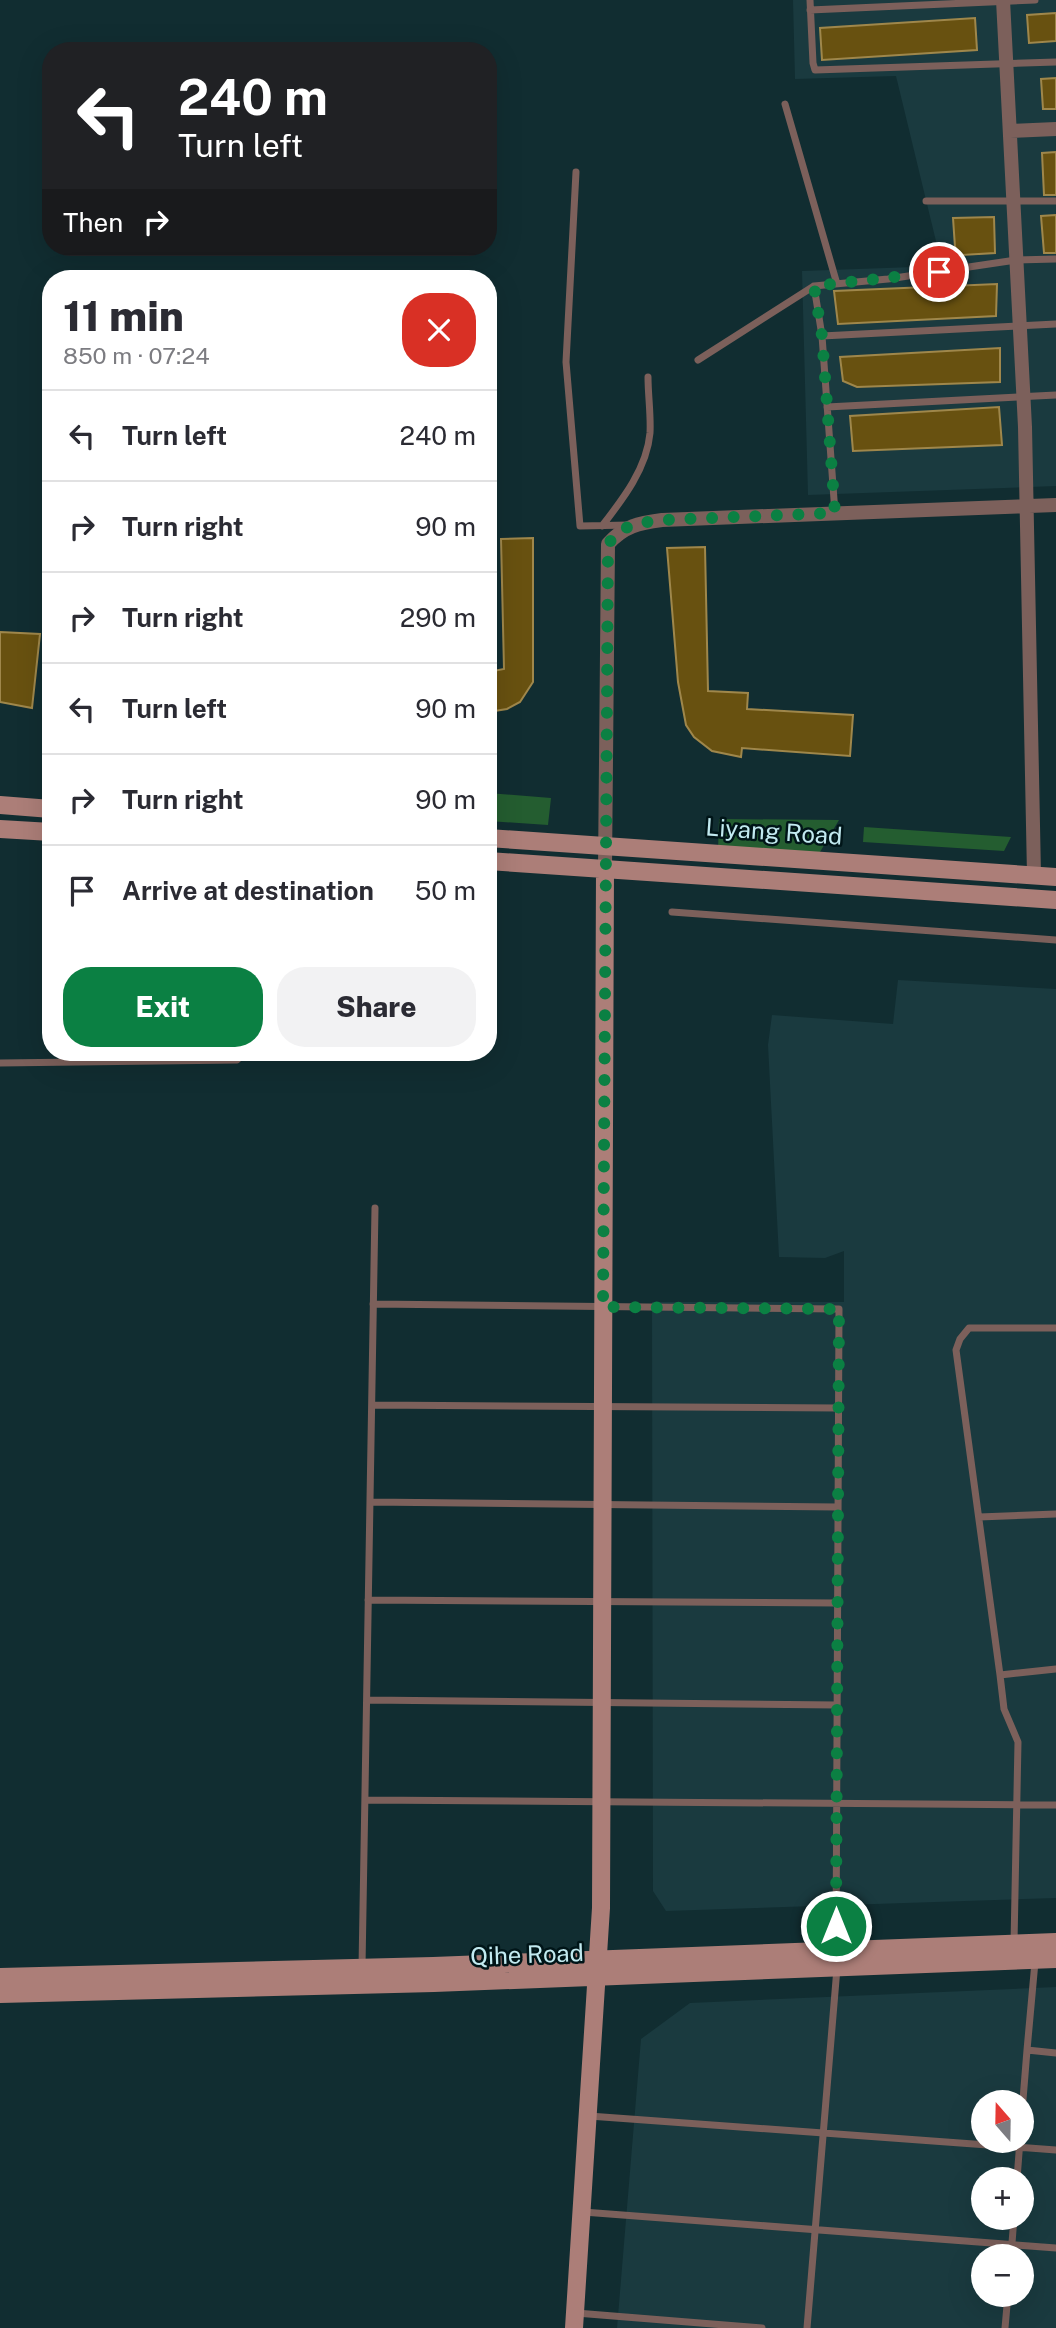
<!DOCTYPE html>
<html lang="en">
<head>
<meta charset="utf-8">
<style>
	body { margin:0; font-family:"Public Sans",sans-serif; background:#f2f2f3; color:#2b2b33; height:100vh; display:flex; flex-direction:column; font-size:26px; white-space:nowrap }
	* { box-sizing:border-box; margin:0 }
	p { font-size:23px; color:#7c7c81 }
	.icon { flex:none; width:38px; height:38px; fill:none; stroke:currentColor; stroke-width:2; stroke-linecap:round; stroke-linejoin:round }
	.map { position:relative; flex:1; overflow:hidden }
	.side { position:absolute; left:42px; top:270px; width:455px; height:791px; display:flex; flex-direction:column; background:#fff; border-radius:28px; box-shadow:0 7px 28px #0002 }
	.side>* { flex:none }
	.hud { position:absolute; left:42px; top:42px; width:455px; height:214px; border-radius:28px; box-shadow:0 7px 28px #0002; background:#202124; color:#fff; overflow:hidden }
	.needle { width:46px; rotate:340deg }
	.fabs { position:absolute; left:971px; top:2090px; display:grid; gap:14px }
	.fabs a { display:grid; place-items:center; width:63px; height:63px; border-radius:50%; background:#fff; box-shadow:0 7px 28px #0002; font-size:35px }
	.pin { position:absolute; display:grid; place-items:center; width:60px; height:60px; color:#fff; margin:-30px; border:4px solid #fff; border-radius:50%; box-shadow:0 2px 7px #0007 }
	.me { position:absolute; width:77px; margin:-38px; rotate:0deg; stroke-linejoin:round; filter:drop-shadow(0 0 5px #0008) }
	.turn { display:flex; align-items:center; gap:24px; height:147px; padding:0 21px; font-size:32px }
	.turn .icon { width:91px; height:91px; stroke-width:2.5 }
	.turn b { display:block; font-size:49px; line-height:60px }
	.then { display:flex; align-items:center; height:66px; padding:0 21px; background:#0003; gap:14px; font-size:26px }
	.round { display:grid; place-items:center; flex:none; width:74px; height:74px; border-radius:28px; background:#f2f2f3 }
	.overview { display:flex; align-items:center; justify-content:space-between; height:119px; padding:0 21px }
	h1 { font-size:42px; font-weight:800; line-height:52px }
	.action { display:flex; gap:14px; margin-top:auto; padding:14px 21px }
	.action a { flex:1; height:80px; border-radius:28px; background:#0b8043; color:#fff; font-size:28px; font-weight:800; line-height:80px; text-align:center }
	.action a+a { background:#f2f2f3; color:#2b2b33 }
	ul { padding:0; list-style:none }
	li { display:flex; align-items:center; gap:21px; height:91px; padding:0 21px; border-top:2px solid #e1e1e2 }
	li div { flex:1 }
	li b { display:block; font-size:26px }
	li em { font-style:normal }
	.map>svg:first-child { display:block }
	.built { fill:#1a3a3f; fill-rule:evenodd }
	.green { fill:#245d30 }
	.building { fill:#685110; stroke:#9f874b; stroke-width:2 }
	.lines { fill:none; stroke-linecap:round; stroke-linejoin:round }
	.lane { stroke:#7c605b; stroke-width:7 }
	.street { stroke:#7c605b; stroke-width:14 }
	.secondary { stroke:#ac7e78; stroke-width:18 }
	.route { stroke:#0b8043; stroke-width:12; stroke-dasharray:0 21.6 }
	.labels { text-anchor:middle; stroke-width:5; stroke-linejoin:round; paint-order:stroke }
	.street-label { font-size:24px; fill:#c2eaf0; stroke:#001518 }
</style>
</head>
<body>
<div class="map">
<svg width="1056" height="2328" viewBox="0 0 1056 2328">
	<rect width="100%" height="100%" fill="#112d31"/>
	<path class="built" d="M793,0H1056V486L808,495L802,271L942,266L896,76L795,79Z
		M898,980L1056,989V1898L666,1911L653,1891L652,1302H844V1251L825,1258L779,1257L768,1045L772,1015L893,1024Z
		M1056,1987V2328H617L641,2039L690,2003ZM984,2102H1022V2140H984ZM984,2179H1022V2217H984ZM984,2256H1022V2294H984Z"/>
	<path class="green" d="M488,793L551,798L548,825L488,821Z
		M719,819L839,820L820,852L718,851Z
		M864,827L1011,837L1004,851L863,842Z"/>
	<path class="building" d="M1056,13V41L1029,43L1027,15Z
		M975,18L977,50L822,60L820,28Z
		M1056,78V109H1043L1041,79Z
		M1056,152V195H1044L1042,153Z
		M1056,215V253H1044L1041,216Z
		M994,217L995,253L962,255L955,247L953,218Z
		M997,284L996,316L838,324L834,291Z
		M1000,348V382L857,387L843,381L840,357Z
		M999,407L1002,445L853,451L850,416Z
		M533,538V682L520,702L507,709L488,712V672L504,669L501,539Z
		M705,547L708,691L748,693L747,709L853,715L850,756L742,748L741,757L712,751L694,737L686,725L678,682L667,548Z
		M0,632L40,634L32,708L0,702Z"/>
	<g class="lines">
		<path class="lane" d="M810,0L813,63L815,70L1056,62
			M810,10L1035,0
			M785,104L837,284
			M576,172L566,362L580,526L629,525
			M926,201H1056
			M814,286L822,336L835,513
			M822,336L1056,324
			M698,360L814,286L888,279L1016,260L1056,259
			M827,407L1056,395
			M602,526C623,499 647,468 650,433C651,415 648,395 648,377
			M672,912L1056,940
			M0,1063L237,1060L246,1052
			M373,1304L839,1309L836,1949
			M1056,1328H969L960,1339L956,1350L1000,1675L1056,1669
			M372,1405L838,1408
			M370,1502L838,1507
			M979,1517L1056,1514
			M368,1600L837,1603
			M1000,1675L1004,1709L1018,1742L1014,1943
			M367,1700L837,1705
			M365,1800L1056,1805
			M1035,1962L1027,2050L1056,2053
			M362,1967L375,1208
			M1022,2112L1027,2050
			M589,2116L1056,2150
			M1017,2179L1020,2140
			M583,2212L1056,2248
			M1011,2256L1014,2217
			M576,2313L762,2328
			M807,2328L837,1968
			M1005,2328L1008,2294"/>
		<path class="street" d="M1003,0L1025,427L1034,875
			M1010,131L1056,129
			M605,869L608,544C624,526 639,523 662,520L1056,505"/>
		<path class="secondary" d="M0,805L51,809
			M0,829L51,832
			M488,838L1056,877
			M488,861L1056,900
			M0,1977L433,1966L1056,1942
			M0,1994L434,1983L1056,1959
			M574,2328L601,1908L605,869"/>
	</g>
	<g class="lines">
		<path class="route" d="M836,1926L839,1309L603,1307L608,544L617,533L633,524L662,520L835,513L822,336L814,286L939,272"/>
	</g>
	<g class="labels">
		<g class="street-label">
			<text transform="translate(774 832) rotate(4)" y="8">Liyang Road</text>
			<text transform="translate(527 1955) rotate(-2)" y="8">Qihe Road</text>
		</g>
	</g>
</svg>
<div class="fabs">
<a><svg class="needle" viewBox="-14 -14 28 28"><path d="M0-13l5 13h-10z" fill="#e53935"/><path d="M0 13l5-13h-10z" fill="#7c7c81"/></svg></a>
<a>+</a>
<a>−</a>
</div>
<div class="pin" style="left:939px;top:272px;background:#d93025"><svg class="icon" aria-label="arrive" viewBox="0 0 24 24"><path d="M6 21V4h12l-3 4 3 4H6"/></svg></div>
<svg class="me" style="left:836px;top:1926px" viewBox="-20 -20 40 40"><circle r="17" fill="#0b8043" stroke="#fff" stroke-width="3"/><path d="M0-11L8 9 0 5-8 9z" fill="#fff"/></svg>
<div class="hud">
<div class="turn"><svg class="icon" aria-label="left" viewBox="0 0 24 24"><path d="M17 20v-9H6M10 6l-5 5 5 5"/></svg><div><b>240 m</b>Turn left</div></div>
<div class="then">Then<svg class="icon" aria-label="right" viewBox="0 0 24 24"><path d="M7 20v-9h11M14 6l5 5-5 5"/></svg></div>
</div>
<section class="side">
<div class="overview"><div><h1>11 min</h1><p>850 m · 07:24</p></div><a class="round" style="background:#d93025;color:#fff"><svg class="icon" aria-label="close" viewBox="0 0 24 24"><path d="M6 6l12 12M18 6L6 18"/></svg></a></div>
<ul>
<li><svg class="icon" aria-label="left" viewBox="0 0 24 24"><path d="M17 20v-9H6M10 6l-5 5 5 5"/></svg><div><b>Turn left</b></div><em>240 m</em></li>
<li><svg class="icon" aria-label="right" viewBox="0 0 24 24"><path d="M7 20v-9h11M14 6l5 5-5 5"/></svg><div><b>Turn right</b></div><em>90 m</em></li>
<li><svg class="icon" aria-label="right" viewBox="0 0 24 24"><path d="M7 20v-9h11M14 6l5 5-5 5"/></svg><div><b>Turn right</b></div><em>290 m</em></li>
<li><svg class="icon" aria-label="left" viewBox="0 0 24 24"><path d="M17 20v-9H6M10 6l-5 5 5 5"/></svg><div><b>Turn left</b></div><em>90 m</em></li>
<li><svg class="icon" aria-label="right" viewBox="0 0 24 24"><path d="M7 20v-9h11M14 6l5 5-5 5"/></svg><div><b>Turn right</b></div><em>90 m</em></li>
<li><svg class="icon" aria-label="arrive" viewBox="0 0 24 24"><path d="M6 21V4h12l-3 4 3 4H6"/></svg><div><b>Arrive at destination</b></div><em>50 m</em></li>
</ul>
<div class="action"><a>Exit</a><a>Share</a></div>
</section>
</div>
</body>
</html>
